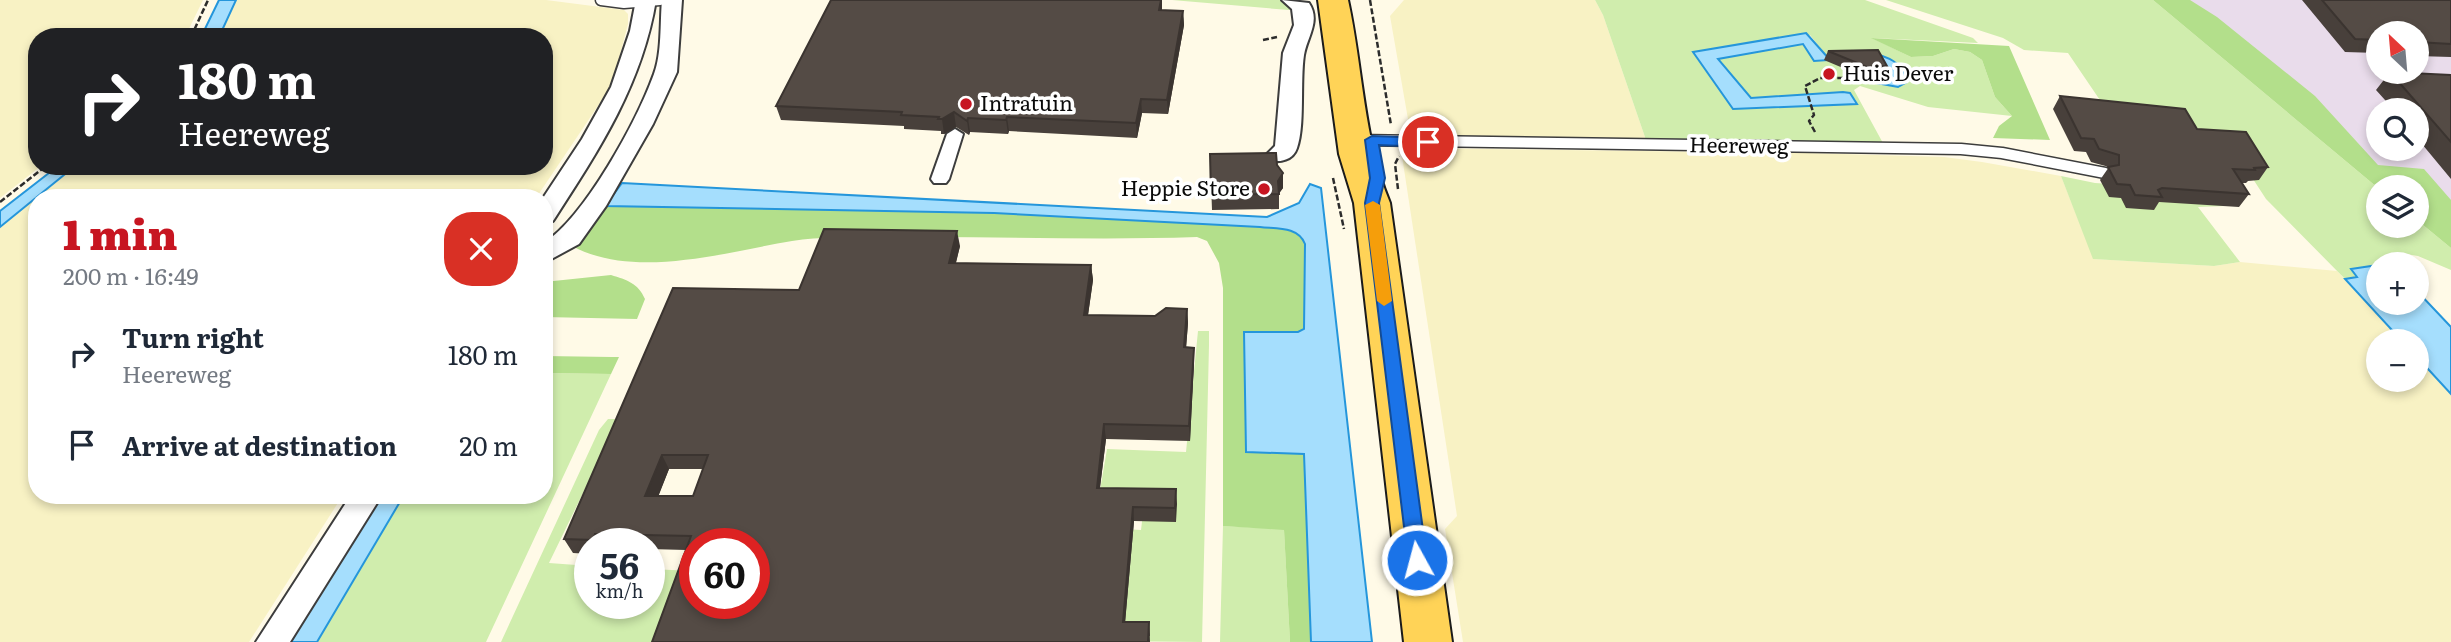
<!DOCTYPE html>
<html lang="en">
<head>
<meta charset="utf-8">
<style>
	body { margin:0; font-family:Literata,serif; background:#f6f6f7; color:#1f2937; height:100vh; display:flex; flex-direction:column; font-size:26px; white-space:nowrap }
	* { box-sizing:border-box; margin:0 }
	p { font-size:23px; color:#747a83 }
	.icon { flex:none; width:38px; height:38px; fill:none; stroke:currentColor; stroke-width:2; stroke-linecap:round; stroke-linejoin:round }
	.map { position:relative; flex:1; overflow:hidden }
	.side { position:absolute; left:28px; top:189px; width:525px; height:315px; display:flex; flex-direction:column; background:#fff; border-radius:28px; box-shadow:0 4px 10px #0003 }
	.side>* { flex:none }
	.top-card { position:absolute; left:28px; top:28px; width:525px; height:147px; border-radius:28px; box-shadow:0 4px 10px #0003; background:#202124; color:#fff; overflow:hidden }
	.needle { width:46px; rotate:334deg }
	.fabs { position:absolute; left:2366px; top:21px; display:grid; gap:14px }
	.fabs a { display:grid; place-items:center; width:63px; height:63px; border-radius:50%; background:#fff; box-shadow:0 4px 10px #0003; font-size:35px }
	.speed { position:absolute; left:574px; top:528px; display:flex; gap:14px; font-size:35px; font-weight:700; text-align:center }
	.speed>* { display:grid; place-content:center; width:91px; height:91px; border-radius:50%; background:#fff; box-shadow:0 4px 10px #0003; line-height:1 }
	.speed small { font-size:18px; font-weight:400 }
	.speed .limit { border:10px solid #d22; background:#fff; color:#111 }
	.pin { position:absolute; display:grid; place-items:center; width:60px; height:60px; color:#fff; margin:-30px; border:4px solid #fff; border-radius:50%; box-shadow:0 2px 7px #0007 }
	.me { position:absolute; width:77px; margin:-38px; rotate:353deg; stroke-linejoin:round; filter:drop-shadow(0 0 5px #0008) }
	.turn { display:flex; align-items:center; gap:24px; height:147px; padding:0 35px; font-size:32px }
	.turn .icon { width:91px; height:91px; stroke-width:2.5 }
	.turn b { display:block; font-size:49px; line-height:60px }
	.round { display:grid; place-items:center; flex:none; width:74px; height:74px; border-radius:28px; background:#f6f6f7 }
	.head { display:flex; align-items:center; justify-content:space-between; height:119px; padding:0 35px }
	h1 { font-size:42px; font-weight:800; line-height:52px; color:#c71521 }
	ul { padding:0; list-style:none }
	li { display:flex; align-items:center; gap:21px; height:91px; padding:0 35px }
	li div { flex:1 }
	li b { display:block; font-size:26px }
	li em { font-style:normal }
	.map>svg:first-child { display:block }
	.industrial { fill:#e9dceb; fill-rule:evenodd }
	.farmland { fill:#f8f2c4 }
	.green { fill:#d0edad; fill-rule:evenodd }
	.forest { fill:#b3df8b }
	.water { fill:#a5defd; stroke:#2596db; stroke-width:2 }
	.lines { fill:none; stroke-linecap:round; stroke-linejoin:round }
	.service-casing { stroke:#3d3d3d; stroke-width:13 }
	.pedestrian-casing { stroke:#3d3d3d; stroke-width:4 }
	.minor-casing { stroke:#3d3d3d; stroke-width:4 }
	.primary-casing { stroke:#1b1b1b; stroke-width:4 }
	.path { stroke:#2c2c2c; stroke-width:2.5; stroke-dasharray:6 2.5; stroke-linecap:butt }
	.service { stroke:#fff; stroke-width:10 }
	.pedestrian { fill:#fff; fill-rule:evenodd }
	.minor { fill:#fff; fill-rule:evenodd }
	.primary { fill:#ffd357; fill-rule:evenodd }
	.wall { fill:#48403b; fill-rule:evenodd }
	.shaded-wall { fill:#3b3430 }
	.building { fill:#544b45; stroke:#3b3430; stroke-width:2; fill-rule:evenodd }
	.route { fill:#1a73e8; stroke:#114b97; stroke-width:2 }
	.slow { fill:#f59e0b }
	.poi-dot { fill:#c71521; stroke:#fff; stroke-width:2.5 }
	.labels { text-anchor:middle; stroke-width:7; stroke-linejoin:round; paint-order:stroke }
	.poi-label { font-size:21px; fill:#0a0a0a; stroke:#fff; text-anchor:start }
	.street-label { font-size:21px; fill:#0a0a0a; stroke:#fff }
</style>
</head>
<body>
<div class="map">
<svg width="2451" height="642" viewBox="0 0 2451 642">
	<rect width="100%" height="100%" fill="#fffae7"/>
	<path class="industrial" d="M2162,0H2451V237L2417,187H2391ZM2378,33H2417V72H2378ZM2378,110H2417V149H2378Z"/>
	<path class="farmland" d="M0,0H203L185,37H37V166H41L0,198Z
		M236,0H546L624,10L628,14V24L612,85L536,198H37V495H343L249,642H0V227L75,166H544V37H219Z
		M1404,0H1595L1603,15L1646,140L1419,136L1408,119L1390,16Z
		M1408,148L1808,153L1944,157L1982,162L2061,176L2094,259L2214,266L2240,262L2337,271L2402,341H2378V380H2417V357L2451,394V642H1463L1445,529L1457,516L1402,156Z"/>
	<path class="green" d="M1172,0H1280L1292,7L1289,10Z
		M1595,0H1865L1973,38L1978,43L1872,38L1911,57L1933,56L1954,49L1970,52L1982,60L1995,97L2012,116L1928,107L1860,86L1854,90L1884,145L1646,140L1603,15ZM1810,35L1829,59L1814,61L1803,44L1717,58L1751,98L1843,92L1850,93L1856,104L1733,109L1693,52Z
		M1886,0H2153L2378,188V226H2417V220L2451,248V270L2418,256L2400,253L2391,262L2351,270L2358,277L2345,279L2266,199L2253,179L2108,112L2068,53L2024,50L2003,38Z
		M2061,176L2095,183L2219,191L2226,206L2198,207L2240,262L2214,266L2093,259Z
		M1198,331H1209V345L1202,642L1109,641L1124,529L1141,530L1144,505L1098,502L1107,449L1186,452Z
		M544,373L611,374L486,642H317L404,495H544Z
		M608,419H619L549,563L590,566V604H649V569L695,571L667,642H501L599,430Z
		M1223,526L1284,529L1290,642H1220Z"/>
	<path class="forest" d="M2153,0H2190L2217,17L2315,96L2378,165L2424,169L2451,200V248L2417,220V187L2378,188Z
		M1871,38L2009,46L2050,140L1993,138L1999,126L2012,116L1995,97L1982,60L1970,52L1954,49L1933,56L1911,57Z
		M605,206L994,213L1260,227C1276,229 1298,226 1305,244L1304,329L1298,332H1244L1247,452L1304,453L1311,642H1290L1284,530L1223,526V288L1219,263L1207,241L1197,237C1083,241 969,235 856,238C835,238 813,237 792,241C726,252 635,280 572,246L590,229Z
		M611,275C627,280 638,283 645,299L637,319L544,317V282Z
		M544,356L612,357H619L611,374L544,373Z"/>
	<path class="water" d="M219,0H236L219,37H201Z
		M1806,33L1830,60L1814,61L1803,44L1718,59L1751,98L1843,92L1850,93L1857,104L1733,109L1693,52Z
		M1869,52C1885,56 1905,62 1907,82L1898,87L1871,82L1865,76H1882Z
		M58,166H75L0,227V211Z
		M622,183L1267,217L1299,203L1310,184L1321,188L1372,642H1311L1304,454L1246,452L1244,332H1298L1304,329L1305,244C1298,226 1276,229 1260,227L994,213L605,206Z
		M2378,265V303H2417V291L2451,327V394L2417,357V341H2402L2345,279L2357,277L2351,269Z
		M378,495H404L317,642H289Z"/>
	<g class="lines">
		<g class="service-casing">
			<path id="service" d="M601,0L624,3L660,0
				M1355,140L1961,149L2002,153L2105,173"/>
		</g>
		<g class="pedestrian-casing">
			<path id="pedestrian" d="M955,129L963,134L949,179L946,183H934L931,179L947,134Z"/>
		</g>
		<g class="minor-casing">
			<path id="minor" d="M636,0H656C642,85 599,150 553,221L544,223L543,198L582,139L611,87L630,31Z
				M662,0H682L677,72L653,124L606,206L579,244L544,263V243C585,217 637,121 654,74C662,53 660,23 662,0Z
				M1282,0L1309,3C1321,21 1307,37 1304,55C1300,81 1305,126 1297,148C1293,160 1280,163 1270,160L1266,155L1275,146L1283,53L1294,25L1292,9Z
				M351,495H382L290,642H256Z"/>
		</g>
		<g class="primary-casing">
			<path id="primary" d="M1318,0H1348C1363,68 1363,138 1390,203L1452,642H1404L1354,203L1339,154Z"/>
		</g>
		<path class="path" d="M1370,0L1391,125
			M191,37L208,0
			M1263,40L1277,37
			M1815,132L1809,121L1814,115L1805,86L1820,78H1849
			M1333,178L1344,229
			M1398,189L1395,164L1399,156
			M0,202L46,166"/>
		<use href="#service" class="service"/>
		<use href="#pedestrian" class="pedestrian"/>
		<use href="#minor" class="minor"/>
		<use href="#primary" class="primary"/>
	</g>
	<path class="wall" d="M831,0H1162V10L1183,11L1184,25L1168,114L1142,113L1137,138L1009,131L1008,134L970,132L969,135L956,127L944,134H941V131L904,129V126L781,120L776,106Z
		M2302,0H2451V57L2417,56V33H2378V53L2345,52Z
		M1828,51L1887,66L1883,76H1862L1824,60Z
		M2390,72L2451,75V179L2417,138V110H2394L2376,90Z
		M2060,96L2197,129L2268,167L2259,180L2248,181L2246,183H2242L2249,194L2239,207L2159,202L2154,210L2126,208L2121,198L2109,197L2100,180L2109,167L2091,162L2086,152L2074,151L2053,109Z
		M1210,154L1277,165L1283,173V188L1279,193V209L1212,210Z
		M960,246L956,263L1091,265L1093,280L1088,315L1155,316L1187,309L1188,323L1186,347L1194,362L1190,441L1106,439L1100,488L1176,489V522L1134,521L1125,622H1149L1150,636L686,550L649,549V544H590V554L573,553L564,539L799,290ZM669,469H703L693,496H658Z"/>
	<path class="shaded-wall" d="M1161,0H1162V9L1159,24V10Z
		M1183,11L1184,25L1168,114L1167,100Z
		M1141,99L1142,113L1137,138L1136,123Z
		M954,112L956,127L944,134L942,119Z
		M1007,117L1009,131L1008,134L1006,120Z
		M968,118L970,132L969,135L967,121Z
		M1283,173V188L1278,195V181Z
		M957,231L960,246L952,277L949,263Z
		M1091,265L1093,280L1086,329L1084,315Z
		M1187,309L1188,323L1185,362L1184,347Z
		M1194,348V362L1190,441L1189,426Z
		M1104,424L1106,439L1098,502L1097,488Z
		M662,455L669,469L653,510L645,496Z
		M1176,489L1177,504L1176,522L1175,508Z
		M1133,507L1134,521L1124,635L1123,622Z
		M595,534L601,544H595L593,540Z
		M1149,622L1150,642H1148Z"/>
	<path class="building" d="M831,0H1161L1159,10L1183,11L1167,100L1141,99L1136,123L1007,117L1006,120L968,118L967,121L954,112L942,119H938L939,117L901,115L902,112L776,106Z
		M2322,0H2451V44L2417,42V33H2378V40L2355,39Z
		M1878,50L1887,66L1867,67L1828,51Z
		M2390,72L2451,75V142Z
		M2060,96L2185,109L2197,129L2246,132L2268,167L2254,168L2255,170L2233,169L2249,194L2162,188L2158,190L2162,197L2135,195L2130,185L2117,184L2108,167L2119,165V155L2099,149L2094,139L2081,138Z
		M1276,153L1277,165L1283,173L1278,181L1279,194L1211,195L1210,154Z
		M824,229L957,231L949,263L1091,265L1084,315L1155,316L1166,308L1187,309L1184,347L1194,348L1189,426L1104,424L1097,488L1176,489L1175,508L1133,507L1123,622H1149L1148,642H652L691,536L595,534L593,540L564,539L673,288L799,290ZM662,455H708L693,496H645ZM695,544H754V604H695Z"/>
	<path class="route" d="M1372,136L1428,138L1435,142L1428,147L1379,145L1385,178L1379,203L1427,560L1424,565H1411L1408,560L1365,203L1370,178L1365,140Z"/>
	<path class="slow" d="M1373,201L1380,205L1392,301L1384,306L1377,301L1365,205Z"/>
	<g class="poi-dot">
		<circle cx="1829" cy="74" r="7"/>
		<circle cx="966" cy="104" r="7"/>
		<circle cx="1264" cy="189" r="7"/>
	</g>
	<g class="labels">
		<g class="poi-label">
			<text x="1843" y="81">Huis Dever</text>
			<text x="980" y="111">Intratuin</text>
			<text x="1250" y="196" text-anchor="end">Heppie Store</text>
		</g>
		<g class="street-label">
			<text transform="translate(1739 146) rotate(1)" y="7">Heereweg</text>
		</g>
	</g>
</svg>
<div class="fabs">
<a><svg class="needle" viewBox="-14 -14 28 28"><path d="M0-13l5 13h-10z" fill="#e53935"/><path d="M0 13l5-13h-10z" fill="#747a83"/></svg></a>
<a><svg class="icon" aria-label="search" viewBox="0 0 24 24"><circle cx="10" cy="10" r="6"/><path d="M15 15l6 6"/></svg></a>
<a><svg class="icon" aria-label="layers" viewBox="0 0 24 24"><path d="M12 4l9 5-9 5-9-5zM3 14l9 5 9-5"/></svg></a>
<a>+</a>
<a>−</a>
</div>
<div class="speed"><div>56<small>km/h</small></div><div class="limit">60</div></div>
<div class="pin" style="left:1428px;top:142px;background:#d93025"><svg class="icon" aria-label="arrive" viewBox="0 0 24 24"><path d="M6 21V4h12l-3 4 3 4H6"/></svg></div>
<svg class="me" style="left:1417px;top:560px" viewBox="-20 -20 40 40"><circle r="17" fill="#1a73e8" stroke="#fff" stroke-width="3"/><path d="M0-11L8 9 0 5-8 9z" fill="#fff"/></svg>
<div class="top-card">
<div class="turn"><svg class="icon" aria-label="right" viewBox="0 0 24 24"><path d="M7 20v-9h11M14 6l5 5-5 5"/></svg><div><b>180 m</b>Heereweg</div></div>
</div>
<section class="side">
<div class="head"><div><h1>1 min</h1><p>200 m · 16:49</p></div><a class="round" style="background:#d93025;color:#fff"><svg class="icon" aria-label="close" viewBox="0 0 24 24"><path d="M6 6l12 12M18 6L6 18"/></svg></a></div>
<ul>
<li><svg class="icon" aria-label="right" viewBox="0 0 24 24"><path d="M7 20v-9h11M14 6l5 5-5 5"/></svg><div><b>Turn right</b><p>Heereweg</p></div><em>180 m</em></li>
<li><svg class="icon" aria-label="arrive" viewBox="0 0 24 24"><path d="M6 21V4h12l-3 4 3 4H6"/></svg><div><b>Arrive at destination</b></div><em>20 m</em></li>
</ul>
</section>
</div>
</body>
</html>
